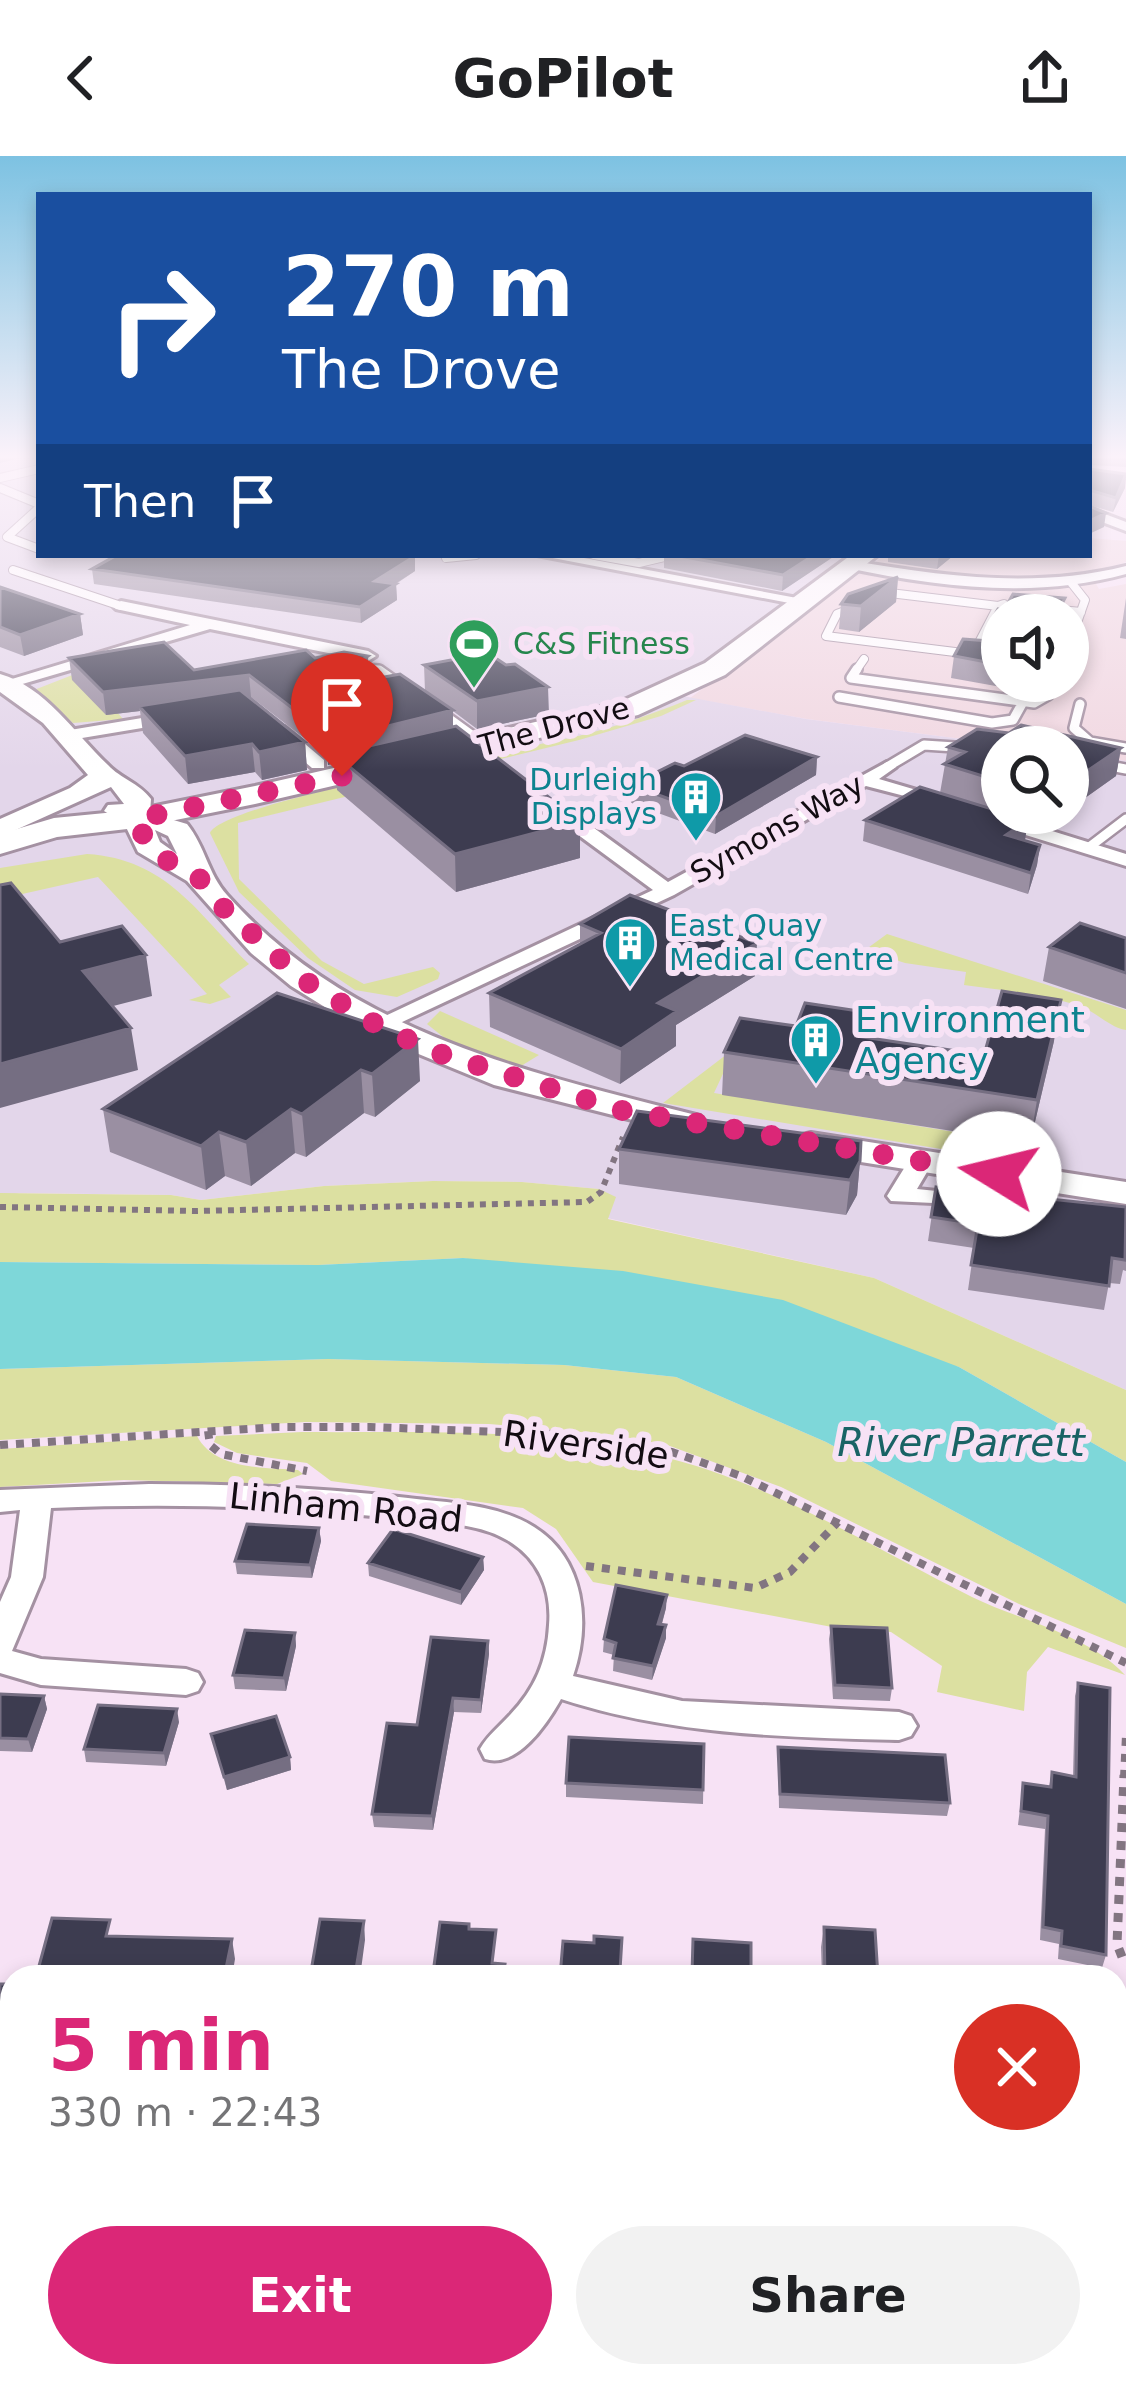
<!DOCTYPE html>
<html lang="en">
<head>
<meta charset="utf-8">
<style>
	body { margin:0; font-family:"DejaVu Sans",sans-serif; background:#f2f2f2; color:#202124; height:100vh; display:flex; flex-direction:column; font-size:45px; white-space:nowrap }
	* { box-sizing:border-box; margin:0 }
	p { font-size:39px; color:#757577 }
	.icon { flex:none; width:66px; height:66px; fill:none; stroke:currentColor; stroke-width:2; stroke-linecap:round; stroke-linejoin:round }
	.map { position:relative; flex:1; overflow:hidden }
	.panel { position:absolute; left:0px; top:1809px; width:1128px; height:423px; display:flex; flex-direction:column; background:#fff; border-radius:36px 36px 0 0; box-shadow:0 6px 18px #0003 }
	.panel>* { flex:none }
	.banner { position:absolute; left:36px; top:36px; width:1056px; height:366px; border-radius:0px; box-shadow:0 6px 18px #0003; background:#1a4fa0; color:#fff; overflow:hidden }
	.fabs { position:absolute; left:981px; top:438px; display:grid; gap:24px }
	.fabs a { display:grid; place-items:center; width:108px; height:108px; border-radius:50%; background:#fff; box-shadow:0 6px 18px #0003; font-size:60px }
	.pin { position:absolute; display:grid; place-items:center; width:102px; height:102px; color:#fff; margin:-123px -51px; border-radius:50% 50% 50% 0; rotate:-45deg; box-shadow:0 0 12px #0007 }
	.pin .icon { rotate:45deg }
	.me { position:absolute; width:132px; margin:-66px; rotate:279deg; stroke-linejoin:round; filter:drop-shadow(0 0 9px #0008) }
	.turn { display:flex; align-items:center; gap:42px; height:252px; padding:0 48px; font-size:54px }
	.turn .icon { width:156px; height:156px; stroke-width:2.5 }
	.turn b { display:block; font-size:84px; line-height:102px }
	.then { display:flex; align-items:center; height:114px; padding:0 48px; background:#0003; gap:24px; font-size:45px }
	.round { display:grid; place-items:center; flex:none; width:126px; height:126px; border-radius:63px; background:#f2f2f2 }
	.head { display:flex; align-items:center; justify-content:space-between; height:204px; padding:0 48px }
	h1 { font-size:72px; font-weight:700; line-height:90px; color:#db2777 }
	.action { display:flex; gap:24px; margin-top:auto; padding:24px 48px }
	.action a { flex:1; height:138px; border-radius:72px; background:#db2777; color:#fff; font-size:48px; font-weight:700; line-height:138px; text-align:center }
	.action a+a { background:#f2f2f2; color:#202124 }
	header { display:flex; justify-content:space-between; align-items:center; height:156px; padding:0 48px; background:#fff; font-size:54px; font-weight:700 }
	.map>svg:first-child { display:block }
	.commercial { fill:#f1d8e1; fill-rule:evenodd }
	.industrial { fill:#e3d6ea }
	.green { fill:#dce0a1 }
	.water { fill:#7ed7d9 }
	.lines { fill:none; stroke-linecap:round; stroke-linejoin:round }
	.lane-far2-casing { stroke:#a491a2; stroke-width:10 }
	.lane-far1-casing { stroke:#a491a2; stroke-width:14 }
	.lane-casing { stroke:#a491a2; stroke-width:27 }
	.street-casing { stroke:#a491a2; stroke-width:6 }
	.secondary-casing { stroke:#a491a2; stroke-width:6 }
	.primary-casing { stroke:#a491a2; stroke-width:6 }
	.path-far2 { stroke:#827581; stroke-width:6; stroke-dasharray:6 6; stroke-linecap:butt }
	.path-far1 { stroke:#827581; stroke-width:8; stroke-dasharray:8 8; stroke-linecap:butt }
	.path { stroke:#827581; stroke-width:9; stroke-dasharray:9 9; stroke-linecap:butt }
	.lane-far2 { stroke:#fff; stroke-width:8 }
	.lane-far1 { stroke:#fff; stroke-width:9 }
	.lane { stroke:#fff; stroke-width:21 }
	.street { fill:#fff; fill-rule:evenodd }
	.secondary { fill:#fff; fill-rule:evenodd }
	.primary { fill:#fff; fill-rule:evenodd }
	.wall { fill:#9a8fa2 }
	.shaded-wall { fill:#756e82 }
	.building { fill:#3d3c50; stroke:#756e82; stroke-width:3 }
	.route { stroke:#db2777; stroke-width:21; stroke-dasharray:0 37.8 }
	.labels { text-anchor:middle; stroke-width:12; stroke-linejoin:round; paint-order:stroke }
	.far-leisure-label { font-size:30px; fill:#27864d; stroke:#f7e2f5; text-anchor:start }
	.far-street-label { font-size:30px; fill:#120c12; stroke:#f7e2f5 }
	.far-culture-label { font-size:30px; fill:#0d838f; stroke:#f7e2f5; text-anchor:end }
	.culture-label { font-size:36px; fill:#0d838f; stroke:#f7e2f5; text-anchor:start }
	.street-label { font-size:36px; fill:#120c12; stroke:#f7e2f5 }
	.water-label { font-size:39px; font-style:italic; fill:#196365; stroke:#f7e2f5 }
</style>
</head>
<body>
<header><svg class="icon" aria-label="back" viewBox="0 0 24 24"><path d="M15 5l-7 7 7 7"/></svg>GoPilot<svg class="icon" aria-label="share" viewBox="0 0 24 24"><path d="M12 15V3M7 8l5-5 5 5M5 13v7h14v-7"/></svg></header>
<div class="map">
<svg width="1126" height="2231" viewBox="0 0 1126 2231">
	<rect width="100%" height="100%" fill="#f7e2f5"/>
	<path class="commercial" d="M1089,382L1126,385V406L1090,418L1099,433L1126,428V605L1068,597V591H1024L807,563L690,542L885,399H1089ZM1002,459H1068V525H1002Z"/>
	<path class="industrial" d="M0,301H39V399H847L721,497L656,535L806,563L1024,591H1002V657H1068V597L1126,605V1234L874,1122L607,1062L604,1039L599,1033L522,1026L433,1025L324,1030L201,1044L171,1039L19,1037L0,1042Z"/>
	<path class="green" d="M75,518L118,557L123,563L73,567L34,534Z
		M687,544H696L661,560L579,584L238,667L239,723L322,805L364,828L433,811L440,817L438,823L397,841L355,834L308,802L239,736L210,677C225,645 528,593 582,579C618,570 653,558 687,544Z
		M87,698C167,703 197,757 249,808L219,829L231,841L210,848L189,844L207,838L98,721L0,743V712Z
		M887,778L1126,854V874C1108,871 1096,855 1077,849C1042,838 1001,834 964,829L966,816L905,807L865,794Z
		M440,855L539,899L521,910L447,884L427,868Z
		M735,892L714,937L967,978C983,995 1012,1005 1035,997L1037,988L1053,991L1037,1003L1020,1006L663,947Z
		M433,1025L522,1026L599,1033L616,1041L608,1063L874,1122L1126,1234V1306L959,1211L463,1102L318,1109L0,1106V1037L171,1039L201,1044L324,1030Z
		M328,1203L564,1209L676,1221L826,1286L1126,1448V1492L1019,1448L781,1331L670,1290L615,1279L489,1268L305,1266L0,1284V1213Z
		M302,1276C418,1277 542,1271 656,1299C768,1325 870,1390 972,1441C1021,1465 1087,1478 1125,1519L1048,1491L1027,1516L1024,1555L937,1536L942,1510L891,1476L832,1471L593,1426L556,1373L523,1352L331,1325L307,1307L237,1297L214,1286L216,1280Z
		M197,1280C214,1313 264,1312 298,1314L303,1318L277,1328L124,1324L0,1331V1293Z"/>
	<path class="water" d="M463,1102L623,1115L783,1144L959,1211L1126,1306V1448L826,1286L676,1221L564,1209L328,1203L0,1213V1106L318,1109Z"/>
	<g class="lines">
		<g class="lane-far2-casing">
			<path id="lane-far2" d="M0,322L39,313
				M0,332L39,348
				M39,352L7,381L39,393
				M594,399L639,407L673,399
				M446,402L476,399
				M13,414L121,450
				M879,441L890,437L998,450
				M853,452L837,458L826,480L971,498
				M1050,453L1081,456
				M1068,492L1085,444L1070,425
				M1002,502L973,498L998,450L1004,448
				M353,512L381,516
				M855,516L864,503"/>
		</g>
		<g class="lane-far1-casing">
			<path id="lane-far1" d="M361,513L379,514L403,531
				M857,513L851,522L1034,547L1048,539L1054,525
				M839,541L992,567L1013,564L1023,546
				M1080,548L1074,572L1090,586L1126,592
				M441,557L485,589
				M1068,602L1126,613
				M887,611L924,589L1002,594
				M1088,692L1126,663"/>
		</g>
		<g class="lane-casing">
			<path id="lane" d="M0,2092L12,2065"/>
		</g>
		<g class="street-casing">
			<path id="street" d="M1089,352L1126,366V375L1089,361Z
				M537,399H568L813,445L805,450Z
				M852,405C944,420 1034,433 1126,410V418C1035,443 938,431 847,412L845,409Z
				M121,445L368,495L376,500L368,505L210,473L2,534V526L190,469L116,453L113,450Z
				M178,556L187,561L184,565L70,584L61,579L70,574Z
				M273,571H285L324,604V612H312L273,579Z
				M887,606L896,611L879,623L947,643V651L866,630L674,739L385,874H369L366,869L653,734L543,653V645H557L668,726Z
				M994,657L1126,698V710L987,667V659Z
				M920,998L933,1006L917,1033L976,1039L980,1044L976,1049L891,1045L887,1040L911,1001Z
				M149,1328C236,1328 322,1332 408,1342C451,1347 497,1348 534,1371C585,1403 591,1468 573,1520L682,1545L899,1556L911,1560L917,1570L911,1580L899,1584C784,1581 671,1579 561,1543C547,1568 517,1613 485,1603L480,1593C488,1579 500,1570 510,1559C535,1533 547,1505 549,1469C552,1433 538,1402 507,1384C478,1367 441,1367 409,1364C290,1350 171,1347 51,1352L43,1421L12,1495L41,1503L186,1513L198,1517L203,1526L198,1535L186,1539L41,1529L0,1517V1446L11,1421L20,1354L0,1356V1334Z
				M0,2035L12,2036V2078L0,2077Z
				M1116,2064L1126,2068V2115L1116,2111Z"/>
		</g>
		<g class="secondary-casing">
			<path id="secondary" d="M0,518C46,531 75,578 108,609C121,623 138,626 151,643L150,657L187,668C205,690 208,718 227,739C350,877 529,917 700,960L706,967L700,974L688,978L494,929L365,876L291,830L251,797L187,725L138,696L124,667L104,655L108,649L124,648L111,631L0,681V663L70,632L88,619L43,567L0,536ZM155,674L168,680L177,698L160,686Z
				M811,977L1126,1026V1048L798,996L793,988L798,980Z"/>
		</g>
		<g class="primary-casing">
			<path id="primary" d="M851,399H878L725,519L638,559L255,648L136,672L57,681L0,698V678L54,662L136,654L255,630L618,547L705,507Z"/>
		</g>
		<path class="path-far2" d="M0,1051L197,1055L587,1046L601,1036L623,981"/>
		<path class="path-far1" d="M208,1275L210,1289L221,1298L307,1315
			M0,1289L277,1271H370L555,1278L672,1296L741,1320L1126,1507
			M586,1410L755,1432L790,1416L838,1366
			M1124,1622L1126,1579"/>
		<path class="path" d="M1122,1801L1117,1788L1124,1619"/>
		<use href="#lane-far2" class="lane-far2"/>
		<use href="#lane-far1" class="lane-far1"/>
		<use href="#lane" class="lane"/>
		<use href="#street" class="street"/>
		<use href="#secondary" class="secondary"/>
		<use href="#primary" class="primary"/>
	</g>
	<path class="wall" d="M1089,301H1126V311L1089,309Z
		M1089,313L1125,332L1113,356L1089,349Z
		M664,399H836L782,435L664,412Z
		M888,399H954L937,413L888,406Z
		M92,413L415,415L396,428L397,444L361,467L94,428Z
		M898,421L896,446L859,476L839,473L841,448Z
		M0,431L80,458L83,479L24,500L0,491Z
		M1126,442V483L1120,482Z
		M1004,454L1002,459V525H1030L1024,535L951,522L954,500L987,485L988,470Z
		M69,502L194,514L315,502L369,523L425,535L424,509L549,558L477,573L453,555V571L580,665V702L456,736L337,634L335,607L328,609L327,600L251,541L305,586L307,614L262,624L255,616L188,628L143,577L140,555L106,559L72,524Z
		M1021,569L1121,592L1116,620L1068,654V591H1002V656L940,637L948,591L977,573L1009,577Z
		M817,601L816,619L715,678L631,647V629L684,610Z
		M1006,657H1064L1046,669Z
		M865,664H1028L1025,684L1040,689L1037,709L1028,738L863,685Z
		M580,768L755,820L676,869V890L620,928L490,871L489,837L580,789Z
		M1126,782V853L1043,825L1049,791Z
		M277,837L420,925L375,961L364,957L306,1001L295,997L251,1030L225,1020L206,1034L110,996L103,953Z
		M863,881L984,899L1054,885L1030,987L722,939L724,896Z
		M619,993L860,1005L857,1039L846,1059L619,1028Z
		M936,1031L1126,1051V1115L1123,1114L1120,1128L1109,1127L1104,1154L968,1134L974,1092L928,1085Z
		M319,1372L321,1385L312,1422L237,1418L235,1405Z
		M483,1401L484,1414L461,1449L369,1420L368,1407Z
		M666,1452L662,1468L666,1469V1482L652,1524L613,1515L614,1499L603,1496L604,1483Z
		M831,1470L892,1532L890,1545L833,1543L829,1483Z
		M295,1477L296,1490L286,1535L235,1533L233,1519Z
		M488,1485L489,1498L481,1557L454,1556L433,1674L374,1671L372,1658L417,1569Z
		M1078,1527L1106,1799L1102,1812L1058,1803L1059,1788L1040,1784L1045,1673L1018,1669L1023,1627L1049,1631L1052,1616L1073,1620L1075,1540Z
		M0,1538L44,1540L47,1553L32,1596L0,1595Z
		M179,1566L166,1610L86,1606L84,1593Z
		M211,1578L290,1601L291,1614L227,1634Z
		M704,1588L703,1648L566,1641V1627Z
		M778,1591L950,1647L947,1660L779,1652Z
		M824,1771L878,1821H822L821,1791Z
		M0,1828H12V1913H0Z
		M1116,1922L1126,1926V2008L1116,2004Z
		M1116,2138L1126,2154V2210L1116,2211Z
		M12,2220H96L94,2231H9Z
		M340,2220H926L924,2228L892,2231H761L760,2223L699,2229V2231H341Z
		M1022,2220H1102L1101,2222L1092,2223L1096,2231H1025Z"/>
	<path class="shaded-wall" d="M0,301H25L0,307Z
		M1126,321L1125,332L1113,356L1116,342Z
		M1106,357L1104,371L1089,378V365Z
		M814,399H836L782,435L783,419Z
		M939,399H954L937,413Z
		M415,400V415L376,440L375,425Z
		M898,421L896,446L859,476L861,450Z
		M396,428L397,444L361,467L360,451Z
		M80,458L83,479L24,500L20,479Z
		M368,500L369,523L320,533Z
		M249,519L251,541L139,550L140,555L106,559L103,536Z
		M548,531L549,558L477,573V545Z
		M453,554V578L334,598L335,607L328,609L327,585Z
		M305,586L307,614L262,624L259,596Z
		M252,588L255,616L188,628L185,600Z
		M1121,592L1116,620L1068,654V628Z
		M817,601L816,619L715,678L716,660Z
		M1048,657H1064L1046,669Z
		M1028,664L1025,684L1006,679Z
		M580,665V702L456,736L455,698Z
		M1040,689L1037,709L1028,738L1031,717Z
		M757,787L755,820L676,869V890L620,928L621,893L658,847Z
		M146,799L152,840L90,856L83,815Z
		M1061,844L1054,885L1030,987L1037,944Z
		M865,856L861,897L856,880Z
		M131,872L138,914L0,952V908Z
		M418,883L420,925L375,961L372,918Z
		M361,914L364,957L306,1001L302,958Z
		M291,953L295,997L251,1030L246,986Z
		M219,976L225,1020L206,1034L201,990Z
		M860,1005L857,1039L846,1059L850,1024Z
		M319,1372L321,1385L312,1422L310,1409Z
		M483,1401L484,1414L461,1449V1436Z
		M667,1439L666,1452L658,1481V1468Z
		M666,1469V1482L652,1524L653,1510Z
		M295,1477L296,1490L286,1535L284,1522Z
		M488,1485L489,1498L481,1557V1544Z
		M44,1540L47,1553L32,1596L28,1583Z
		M453,1542L454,1556L433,1674L432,1660Z
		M177,1553L179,1566L166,1610L164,1597Z
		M290,1601L291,1614L227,1634L224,1621Z
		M364,1765L365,1784L360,1821L356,1813Z
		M232,1783L235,1803L232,1821L225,1817Z"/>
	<path class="building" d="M1089,313L1126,318L1116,342L1089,334Z
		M1089,350L1106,357L1089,365Z
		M117,399H408L415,400L375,425L396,428L360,451L92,413Z
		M674,399H814L783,419Z
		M898,421L861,450L841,448L848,438Z
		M0,431L80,458L20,479L0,471Z
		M1013,438L1065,442L1056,459H1002V472L988,470L998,453L1004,454Z
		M963,483L1002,486V509L954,500Z
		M164,486L194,514L306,494L315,502L344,496L368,500L320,533L400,518L453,554L327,585L325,577L249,519L103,536L69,502Z
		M488,497L506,509L515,508L548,531L477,545L424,509Z
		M240,534L305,586L259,596L252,588L185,600L139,550Z
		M1021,569L1121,592L1068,628V591H1002V626L944,608L965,596L948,591L977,573L1009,577Z
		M456,570L580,665L455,698L334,598Z
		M745,579L817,601L716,660L631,629L675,607L684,610Z
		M920,631L1028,664L1006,679L1040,689L1031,717L865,664Z
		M11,727L60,786L122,770L146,799L83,815L131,872L0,908V729Z
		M630,739L757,787L658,847L677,855L621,893L489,837L601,777L580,768Z
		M1080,767L1126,782V817L1049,791Z
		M1002,835L1061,844L1037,944L724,896L740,862L796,870L805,847L865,856L856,880L984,899Z
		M277,837L418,883L372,918L361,914L302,958L291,953L246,986L219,976L201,990L103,953Z
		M637,955L861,985L860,1005L850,1024L619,993Z
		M936,1031L1126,1051L1125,1104L1112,1102L1109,1130L971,1109L978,1068L931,1061Z
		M247,1368L319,1372L310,1409L235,1405Z
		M393,1373L483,1401L461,1436L368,1407Z
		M616,1429L667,1439L658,1468L666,1469L653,1510L613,1502L616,1487L604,1483Z
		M831,1470L887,1472L892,1532L835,1529Z
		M245,1474L295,1477L284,1522L233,1519Z
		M431,1481L488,1485L481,1544L453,1542L432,1660L372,1658L387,1567L417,1569Z
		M1078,1527L1110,1532L1106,1799L1061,1790L1062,1775L1043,1771L1048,1660L1021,1655L1023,1627L1051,1631L1052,1616L1076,1621Z
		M0,1538L44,1540L28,1583L0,1582Z
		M98,1549L177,1553L164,1597L84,1593Z
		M276,1560L290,1601L224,1621L211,1578Z
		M569,1581L704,1588L703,1634L566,1627Z
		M778,1591L945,1599L950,1647L780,1638Z
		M52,1762L110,1764L106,1780L232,1783L225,1817L300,1821H36Z
		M320,1763L364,1765L356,1813L433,1817L440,1766L469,1768V1773L496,1774L492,1807L505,1808L503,1821H310Z
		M824,1771L875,1774L878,1821H825Z
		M594,1780L622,1782L620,1814L692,1818L693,1783L751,1787V1821H560L563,1785L594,1787Z
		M0,1828H12V1894H0Z
		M1116,1922L1126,1926V1986L1116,1981Z
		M1116,2138H1121L1126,2154V2187L1116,2188Z
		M12,2208V2220H90V2224L49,2226V2231H9Z
		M360,2220H602L603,2231H360Z
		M670,2220H699L700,2226L671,2229Z
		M765,2220H832L766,2225Z
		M860,2220H890L892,2231H862Z
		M1034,2220H1090L1096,2231H1037Z"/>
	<linearGradient id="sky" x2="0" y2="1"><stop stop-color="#7dc2e2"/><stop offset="0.49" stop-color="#fbf2fa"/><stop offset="1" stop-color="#fbf2fa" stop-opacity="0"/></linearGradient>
	<rect width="1126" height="614" fill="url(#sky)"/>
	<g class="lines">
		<path class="route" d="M342,620L136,663L148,690L175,710L197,719L216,745L302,823L377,869L435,896L620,954L999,1018"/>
	</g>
	<defs>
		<g id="stadium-pin" transform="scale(2.7)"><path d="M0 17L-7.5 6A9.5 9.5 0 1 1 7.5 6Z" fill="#2e9e5b" stroke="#f7e2f5"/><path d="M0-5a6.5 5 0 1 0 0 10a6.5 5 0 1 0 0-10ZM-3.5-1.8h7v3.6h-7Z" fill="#fff"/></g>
		<g id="building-pin" transform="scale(2.7)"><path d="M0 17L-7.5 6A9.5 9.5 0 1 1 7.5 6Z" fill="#0f9aa8" stroke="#f7e2f5"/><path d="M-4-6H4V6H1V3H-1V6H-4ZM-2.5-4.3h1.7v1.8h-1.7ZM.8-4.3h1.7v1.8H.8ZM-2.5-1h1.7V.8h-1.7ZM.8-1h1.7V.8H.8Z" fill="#fff"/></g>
	</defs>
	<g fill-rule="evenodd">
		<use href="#stadium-pin" x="474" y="488"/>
		<use href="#building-pin" x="696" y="641"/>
		<use href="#building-pin" x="630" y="787"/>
		<use href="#building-pin" x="816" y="884"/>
	</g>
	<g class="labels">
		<g class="far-leisure-label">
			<text x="513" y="498">C&amp;S Fitness</text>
		</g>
		<g class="far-street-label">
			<text transform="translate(554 571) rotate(-15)" y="10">The Drove</text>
			<text transform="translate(777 673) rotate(-29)" y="10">Symons Way</text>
		</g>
		<g class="far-culture-label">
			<text x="657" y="634">Durleigh<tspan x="657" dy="34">Displays</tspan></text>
			<text x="669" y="780" text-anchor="start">East Quay<tspan x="669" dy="34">Medical Centre</tspan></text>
		</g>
		<g class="culture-label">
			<text x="855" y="876">Environment<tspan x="855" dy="41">Agency</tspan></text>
		</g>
		<g class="street-label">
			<text transform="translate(586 1288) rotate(8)" y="13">Riverside</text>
			<text transform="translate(346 1351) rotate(6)" y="13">Linham Road</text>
		</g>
		<g class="water-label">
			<text x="961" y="1300">River Parrett</text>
		</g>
	</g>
</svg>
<div class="fabs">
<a><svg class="icon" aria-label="sound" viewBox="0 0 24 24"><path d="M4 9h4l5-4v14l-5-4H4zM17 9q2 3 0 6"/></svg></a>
<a><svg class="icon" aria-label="search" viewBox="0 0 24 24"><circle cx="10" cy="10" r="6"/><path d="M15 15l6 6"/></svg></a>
</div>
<div class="pin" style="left:342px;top:620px;background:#d93025"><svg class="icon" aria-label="arrive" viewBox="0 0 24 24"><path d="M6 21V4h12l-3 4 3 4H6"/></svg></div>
<svg class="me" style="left:999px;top:1018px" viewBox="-20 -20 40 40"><circle r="19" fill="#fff"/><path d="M0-13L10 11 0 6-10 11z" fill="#db2777"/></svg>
<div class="banner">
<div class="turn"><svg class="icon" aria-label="right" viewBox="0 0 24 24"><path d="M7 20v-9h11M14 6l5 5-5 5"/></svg><div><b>270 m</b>The Drove</div></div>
<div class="then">Then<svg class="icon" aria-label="arrive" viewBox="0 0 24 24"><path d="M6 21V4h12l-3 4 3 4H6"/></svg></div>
</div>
<section class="panel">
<div class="head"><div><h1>5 min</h1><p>330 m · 22:43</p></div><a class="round" style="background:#d93025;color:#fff"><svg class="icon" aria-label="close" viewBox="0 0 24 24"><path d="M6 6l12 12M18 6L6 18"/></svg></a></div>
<div class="action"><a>Exit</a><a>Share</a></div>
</section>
</div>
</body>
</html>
